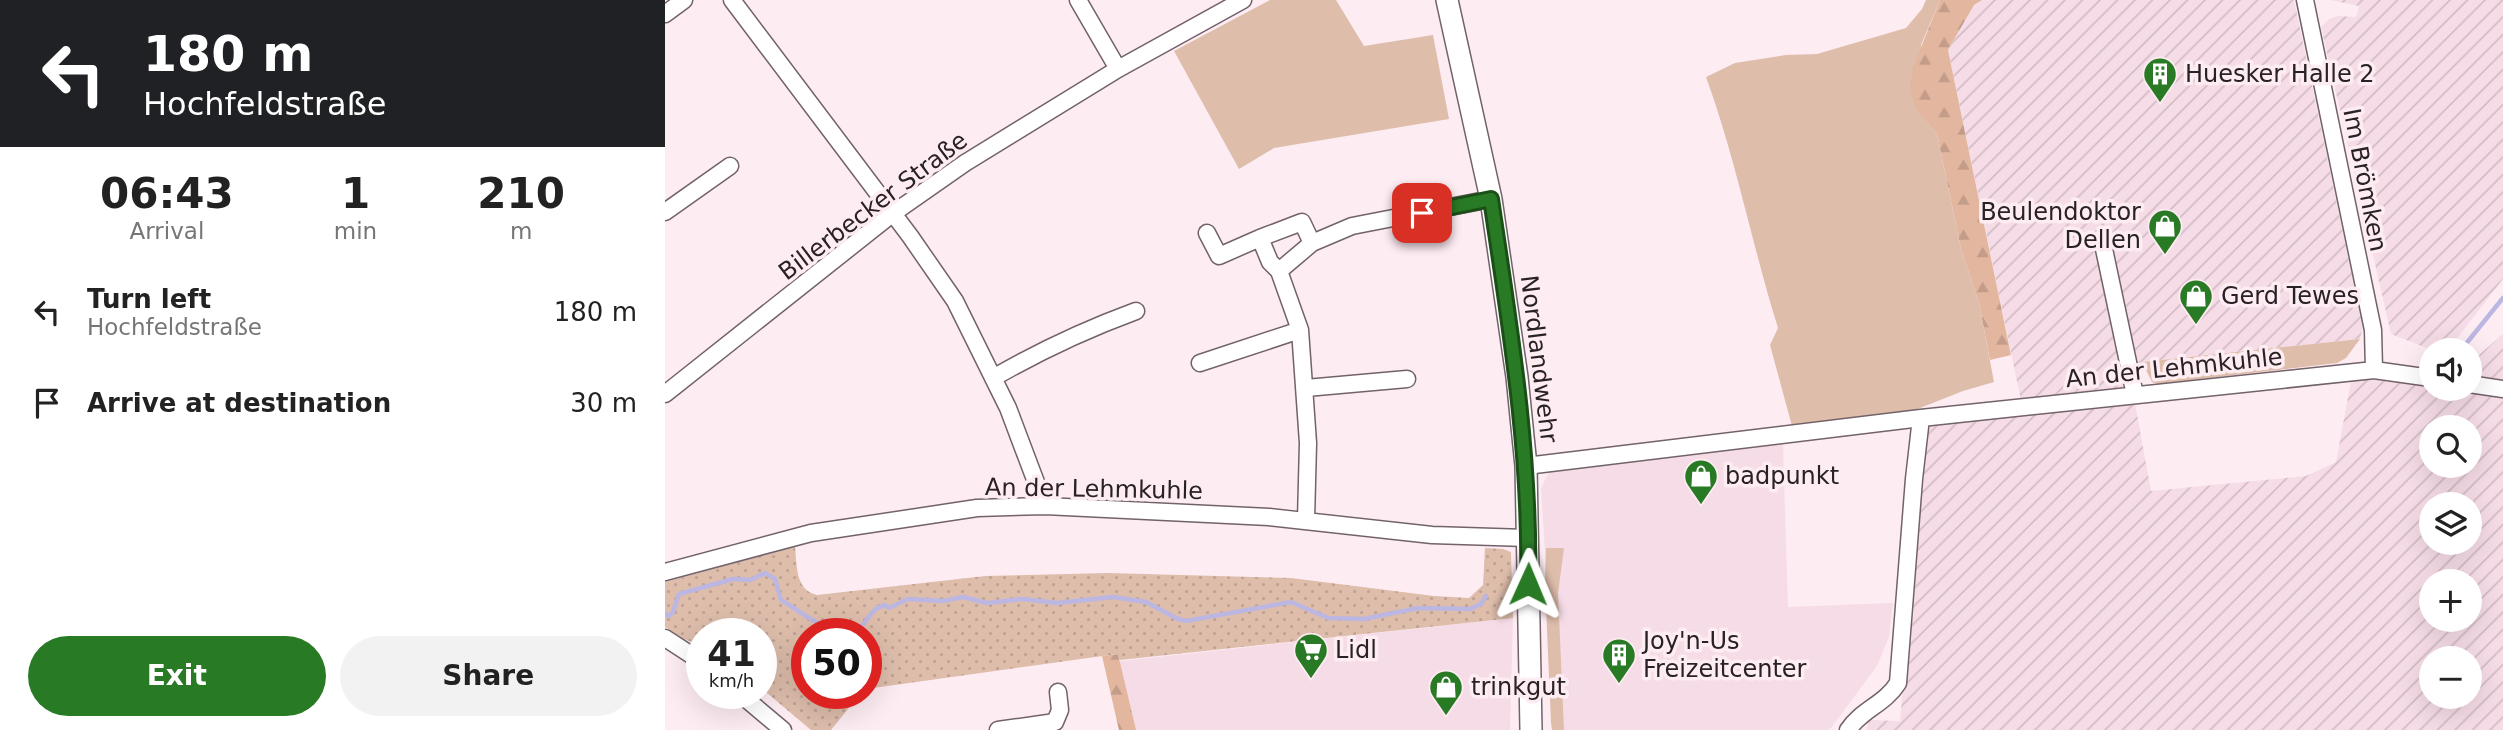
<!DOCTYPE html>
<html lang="en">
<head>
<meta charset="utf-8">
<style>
	body { margin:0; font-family:"DejaVu Sans",sans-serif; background:#f2f2f2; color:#222; height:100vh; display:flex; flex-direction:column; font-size:26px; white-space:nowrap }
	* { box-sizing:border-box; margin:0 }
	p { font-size:23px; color:#767676 }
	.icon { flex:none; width:38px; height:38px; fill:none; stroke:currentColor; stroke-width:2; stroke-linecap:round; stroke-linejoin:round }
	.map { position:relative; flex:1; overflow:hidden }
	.panel { display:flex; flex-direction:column; background:#fff; width:665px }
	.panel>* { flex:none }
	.banner { background:#202124; color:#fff; overflow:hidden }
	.fabs { position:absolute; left:1754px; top:338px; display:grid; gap:14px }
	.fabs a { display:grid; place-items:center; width:63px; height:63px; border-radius:50%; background:#fff; box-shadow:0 7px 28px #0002; font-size:35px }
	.speed { position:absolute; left:21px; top:618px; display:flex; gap:14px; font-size:35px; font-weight:700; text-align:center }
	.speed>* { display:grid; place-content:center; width:91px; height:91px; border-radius:50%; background:#fff; box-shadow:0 7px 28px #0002; line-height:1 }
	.speed small { font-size:18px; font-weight:400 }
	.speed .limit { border:10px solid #d22; background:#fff; color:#111 }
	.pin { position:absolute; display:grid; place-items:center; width:60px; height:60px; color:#fff; margin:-30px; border-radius:14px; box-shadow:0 4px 10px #0006 }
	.me { position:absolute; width:77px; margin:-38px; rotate:1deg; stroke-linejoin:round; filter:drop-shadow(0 0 5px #0008) }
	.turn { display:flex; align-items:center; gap:24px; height:147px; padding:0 28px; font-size:32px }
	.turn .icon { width:91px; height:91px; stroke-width:2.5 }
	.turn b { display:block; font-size:49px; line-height:60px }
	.eta { display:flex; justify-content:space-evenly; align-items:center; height:119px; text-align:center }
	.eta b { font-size:42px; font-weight:700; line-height:49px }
	.cta { display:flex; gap:14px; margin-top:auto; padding:14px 28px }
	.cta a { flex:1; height:80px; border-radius:42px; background:#297a25; color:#fff; font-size:28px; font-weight:700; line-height:80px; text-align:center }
	.cta a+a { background:#f2f2f2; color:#222 }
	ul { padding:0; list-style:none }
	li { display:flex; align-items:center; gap:21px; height:91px; padding:0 28px }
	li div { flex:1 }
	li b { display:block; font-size:26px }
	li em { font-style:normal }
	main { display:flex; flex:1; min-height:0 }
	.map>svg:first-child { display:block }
	.built { fill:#f6dce7 }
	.industrial { fill:url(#industrial-furrows); fill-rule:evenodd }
	.green { fill:#debdab }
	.forest { fill:url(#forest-firs) }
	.park { fill:url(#park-dots) }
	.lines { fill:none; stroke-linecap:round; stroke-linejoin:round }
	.stream { stroke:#bbb7e2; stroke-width:4.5 }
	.minor-casing { stroke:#726269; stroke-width:19 }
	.secondary-casing { stroke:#726269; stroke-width:24 }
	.minor { stroke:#fff; stroke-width:16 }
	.secondary { stroke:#fff; stroke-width:21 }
	.route-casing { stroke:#1b4f18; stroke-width:18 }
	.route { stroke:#297a25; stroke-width:12 }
	.labels { text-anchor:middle; stroke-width:7; stroke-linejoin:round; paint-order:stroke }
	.poi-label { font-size:24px; fill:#292225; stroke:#feecf3; text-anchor:start }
	.street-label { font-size:24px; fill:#292225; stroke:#feecf3 }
</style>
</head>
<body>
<main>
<section class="panel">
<div class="banner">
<div class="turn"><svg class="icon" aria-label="left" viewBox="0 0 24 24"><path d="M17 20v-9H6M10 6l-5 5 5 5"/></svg><div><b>180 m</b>Hochfeldstraße</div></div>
</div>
<div class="eta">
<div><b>06:43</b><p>Arrival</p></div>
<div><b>1</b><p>min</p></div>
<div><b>210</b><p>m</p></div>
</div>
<ul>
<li><svg class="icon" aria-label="left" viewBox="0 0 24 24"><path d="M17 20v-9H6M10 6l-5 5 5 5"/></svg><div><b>Turn left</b><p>Hochfeldstraße</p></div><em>180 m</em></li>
<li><svg class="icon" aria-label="arrive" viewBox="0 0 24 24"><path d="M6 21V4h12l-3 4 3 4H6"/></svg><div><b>Arrive at destination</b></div><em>30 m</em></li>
</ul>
<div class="cta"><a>Exit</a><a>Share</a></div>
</section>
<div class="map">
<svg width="1838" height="730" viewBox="0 0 1838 730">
	<defs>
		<pattern id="industrial-furrows" width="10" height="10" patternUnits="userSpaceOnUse" patternTransform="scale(1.75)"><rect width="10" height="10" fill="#f6dce7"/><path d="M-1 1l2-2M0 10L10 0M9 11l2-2" fill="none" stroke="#d3bcc6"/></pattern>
		<pattern id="forest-firs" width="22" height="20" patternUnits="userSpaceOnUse" patternTransform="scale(1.75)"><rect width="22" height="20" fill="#e3b79f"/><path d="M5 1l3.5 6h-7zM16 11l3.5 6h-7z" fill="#c39d89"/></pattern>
		<pattern id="park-dots" width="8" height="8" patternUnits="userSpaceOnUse" patternTransform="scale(1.75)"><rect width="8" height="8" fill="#debdab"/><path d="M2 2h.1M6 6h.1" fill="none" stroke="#bea293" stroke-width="1.8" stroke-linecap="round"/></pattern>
	</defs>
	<rect width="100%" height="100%" fill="#feecf3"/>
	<path class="built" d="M1118,444L1123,607L1228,603L1224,637L1212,666L1166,728L1162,730H891L876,488L884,472Z
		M848,618L845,730H464L447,662Z"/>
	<path class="industrial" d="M1317,0H1629L1698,327L1695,339L1477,362L1470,403L1486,491L1641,476L1671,462L1686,381L1712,378L1797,392L1798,389L1804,388V371L1815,354L1838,334V730H1202L1203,720L1235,721L1261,426L1359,415L1283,50L1309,5ZM1766,427H1804V466H1766ZM1766,504H1804V542H1766ZM1766,581H1804V620H1766ZM1766,658H1804V696H1766Z
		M1665,0H1838V279L1783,350H1767L1726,334L1656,27L1664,19L1673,16L1691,17L1694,6Z"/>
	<path class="green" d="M605,0H671L699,46L768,35L784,119L609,148L574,169L509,51Z
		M1261,0H1275L1256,45L1263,123L1272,134L1296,249L1314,303L1329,382L1298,391L1250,410L1127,426L1105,345L1113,328C1087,245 1071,159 1041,77L1070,63L1121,55L1152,54L1241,28L1257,9Z
		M1695,339L1681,358L1672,363L1493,384L1487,382L1477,362Z
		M881,548H899L893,593L899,730H887L886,723L880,583Z"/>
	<path class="forest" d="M1275,0H1317L1309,5L1283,50L1346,355L1325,360L1314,303L1296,249L1272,134L1251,109L1245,90L1248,67Z
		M453,654L471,730H454L437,656Z"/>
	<path class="park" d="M130,547C132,565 130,590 152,595L320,576L443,573L626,578L769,596L804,598L818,585L820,548L838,549L846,552L848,618L455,660L452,654L201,689V634H142V693H196L166,730H146L96,688V634H37V646L19,639L0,627V582Z"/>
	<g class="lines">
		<path class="stream" d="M1796,350L1838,298
			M0,614L4,616L8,612L14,594L68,579L85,580L100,573L110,579L116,600C133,609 178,648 196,627C204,618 207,608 220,605L224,608L243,599L278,601L298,597L322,603L357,599L392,603L448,597L481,602L513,619L521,621L626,602L663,618L699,619L753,608L805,609L816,604L821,596"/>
		<g class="minor-casing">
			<path id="minor" d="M67,0L245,236L290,301L343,408L380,506
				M413,0L453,69
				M1640,0L1708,330L1709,370
				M0,14L19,0
				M0,212L65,166
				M542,233L554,256L595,238
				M1439,249L1470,395
				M614,271L605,262L595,238L637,222L647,243
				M535,363L635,330
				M328,378C373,352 422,329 471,311
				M1804,384L1838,389
				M641,388L742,379
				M0,394L227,214L300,163L453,69L578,0
				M861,466L1256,418L1709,370L1766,378
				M641,520L643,443L635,330L614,271L647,243L687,226L826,199
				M0,572L146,533L312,508L380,506L604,517L767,535L863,538
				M0,638L37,662
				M74,693L118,730
				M333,730L390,722L395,710L393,692
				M1183,730C1196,710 1220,704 1233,683L1249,479L1256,418"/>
		</g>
		<g class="secondary-casing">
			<path id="secondary" d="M782,0L826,199L852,377L861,466L866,730"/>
		</g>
		<use href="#minor" class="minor"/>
		<use href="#secondary" class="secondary"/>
	</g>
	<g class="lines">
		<g class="route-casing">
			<path id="route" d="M757,213L826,199C845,327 866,454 863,584"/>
		</g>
		<use href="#route" class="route"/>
	</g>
	<defs>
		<g id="building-pin" transform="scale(1.75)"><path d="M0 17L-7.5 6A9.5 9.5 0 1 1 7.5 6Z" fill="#297a25" stroke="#feecf3"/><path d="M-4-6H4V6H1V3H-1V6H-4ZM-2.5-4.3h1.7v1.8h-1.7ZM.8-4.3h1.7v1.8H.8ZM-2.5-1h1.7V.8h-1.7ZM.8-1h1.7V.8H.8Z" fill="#fff"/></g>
		<g id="shop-pin" transform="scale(1.75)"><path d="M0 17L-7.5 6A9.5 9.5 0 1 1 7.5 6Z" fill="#297a25" stroke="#feecf3"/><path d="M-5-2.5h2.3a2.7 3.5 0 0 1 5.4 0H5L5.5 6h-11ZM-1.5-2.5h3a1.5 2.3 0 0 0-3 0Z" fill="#fff"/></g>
		<g id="supermarket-pin" transform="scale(1.75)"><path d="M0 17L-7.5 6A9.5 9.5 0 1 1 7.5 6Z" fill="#297a25" stroke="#feecf3"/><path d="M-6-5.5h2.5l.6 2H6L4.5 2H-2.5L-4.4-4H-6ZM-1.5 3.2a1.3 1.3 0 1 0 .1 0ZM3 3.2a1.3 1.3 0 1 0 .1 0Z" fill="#fff"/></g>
	</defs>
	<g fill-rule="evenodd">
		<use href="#building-pin" x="1495" y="74"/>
		<use href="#shop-pin" x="1500" y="226"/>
		<use href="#shop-pin" x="1531" y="296"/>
		<use href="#shop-pin" x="1036" y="476"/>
		<use href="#supermarket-pin" x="646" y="650"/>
		<use href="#building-pin" x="954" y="655"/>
		<use href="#shop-pin" x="781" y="687"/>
	</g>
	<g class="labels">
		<g class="poi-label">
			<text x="1520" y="82">Huesker Halle 2</text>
			<text x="1476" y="220" text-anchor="end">Beulendoktor<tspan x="1476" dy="28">Dellen</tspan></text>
			<text x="1556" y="304">Gerd Tewes</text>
			<text x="1060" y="484">badpunkt</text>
			<text x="978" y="649">Joy'n-Us<tspan x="978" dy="28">Freizeitcenter</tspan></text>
			<text x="670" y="658">Lidl</text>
			<text x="806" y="695">trinkgut</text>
		</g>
		<g class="street-label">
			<text transform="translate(1700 180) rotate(79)" y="8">Im Brömken</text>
			<text transform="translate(208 206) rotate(-37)" y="8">Billerbecker Straße</text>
			<text transform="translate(874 359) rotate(83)" y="8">Nordlandwehr</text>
			<text transform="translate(1509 368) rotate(-6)" y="8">An der Lehmkuhle</text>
			<text transform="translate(429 489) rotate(1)" y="8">An der Lehmkuhle</text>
		</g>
	</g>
</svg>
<div class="fabs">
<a><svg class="icon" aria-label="sound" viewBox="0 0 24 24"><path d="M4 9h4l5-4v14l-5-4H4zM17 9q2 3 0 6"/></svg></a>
<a><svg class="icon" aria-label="search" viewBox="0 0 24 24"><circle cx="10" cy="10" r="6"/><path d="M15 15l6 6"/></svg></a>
<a><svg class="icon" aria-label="layers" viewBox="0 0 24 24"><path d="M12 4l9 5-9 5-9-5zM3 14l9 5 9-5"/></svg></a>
<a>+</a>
<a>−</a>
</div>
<div class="speed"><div>41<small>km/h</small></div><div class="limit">50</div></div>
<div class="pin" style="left:757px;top:213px;background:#d93025"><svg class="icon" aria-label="arrive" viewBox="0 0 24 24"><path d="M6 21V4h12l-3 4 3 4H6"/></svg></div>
<svg class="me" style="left:863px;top:584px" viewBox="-20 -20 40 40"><path d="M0-17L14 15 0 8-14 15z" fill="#297a25" stroke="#fff" stroke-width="4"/></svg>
</div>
</main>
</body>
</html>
